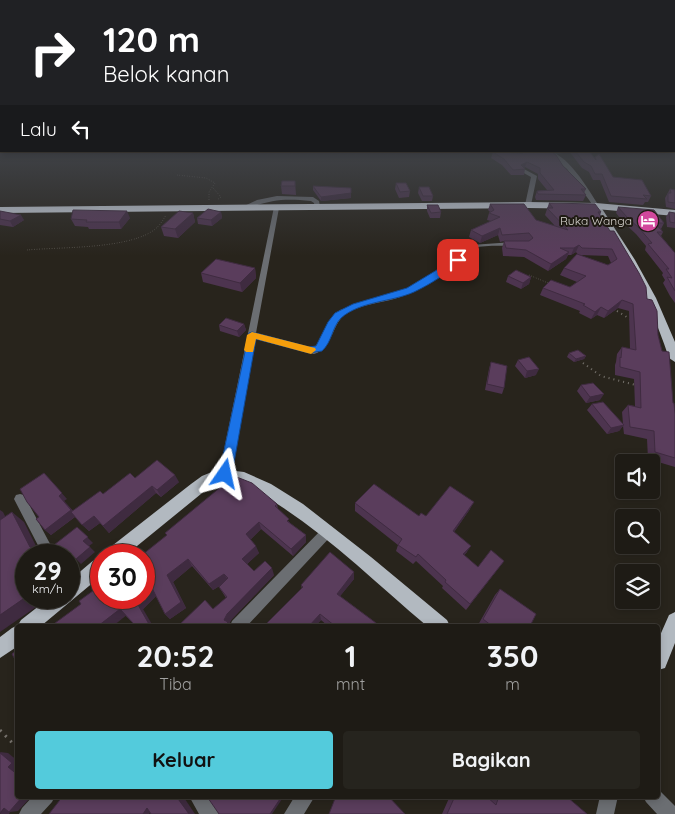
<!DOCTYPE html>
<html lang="id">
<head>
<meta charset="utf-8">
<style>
	body { margin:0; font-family:Quicksand,sans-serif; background:#26241e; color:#f1f3f6; height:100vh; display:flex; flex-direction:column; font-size:19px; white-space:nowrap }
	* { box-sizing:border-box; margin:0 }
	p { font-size:16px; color:#a1a1a0 }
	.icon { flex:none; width:28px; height:28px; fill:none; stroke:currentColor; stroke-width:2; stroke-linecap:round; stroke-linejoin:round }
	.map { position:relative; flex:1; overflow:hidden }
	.side { position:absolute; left:15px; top:624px; width:645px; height:175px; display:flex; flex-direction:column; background:#1e1b15; border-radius:5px; box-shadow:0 2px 8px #0003,0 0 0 1px #3c3934 }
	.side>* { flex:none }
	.guide { position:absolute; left:0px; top:0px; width:675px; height:152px; box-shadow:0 2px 8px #0003,0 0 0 1px #3c3934; background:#202124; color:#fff; overflow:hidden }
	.buttons { position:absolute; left:615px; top:454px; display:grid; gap:10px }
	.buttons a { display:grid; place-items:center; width:45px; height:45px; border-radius:5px; background:#1e1b15; box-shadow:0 2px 8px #0003,0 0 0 1px #3c3934; font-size:25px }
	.speed { position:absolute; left:15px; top:544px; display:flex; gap:10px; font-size:25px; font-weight:700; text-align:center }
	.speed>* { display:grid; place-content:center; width:65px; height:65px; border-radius:50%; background:#1e1b15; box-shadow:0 2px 8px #0003,0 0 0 1px #3c3934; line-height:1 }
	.speed small { font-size:12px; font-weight:400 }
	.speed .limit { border:8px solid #d22; background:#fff; color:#111 }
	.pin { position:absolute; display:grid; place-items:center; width:42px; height:42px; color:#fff; margin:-21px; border-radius:10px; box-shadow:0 2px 8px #0006 }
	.me { position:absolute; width:55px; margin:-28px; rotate:11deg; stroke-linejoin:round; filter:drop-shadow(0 0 4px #0008) }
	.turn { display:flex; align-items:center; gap:18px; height:105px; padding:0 20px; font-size:22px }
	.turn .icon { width:65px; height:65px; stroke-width:2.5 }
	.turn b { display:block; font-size:35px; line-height:42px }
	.then { display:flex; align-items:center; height:48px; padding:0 20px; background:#0003; gap:10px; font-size:19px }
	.eta { display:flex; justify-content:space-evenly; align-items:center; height:85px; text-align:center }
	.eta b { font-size:30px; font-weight:700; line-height:35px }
	.action { display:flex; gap:10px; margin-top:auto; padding:10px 20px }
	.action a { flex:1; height:58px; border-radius:5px; background:#53cbdc; color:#111; font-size:20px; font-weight:700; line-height:58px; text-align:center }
	.action a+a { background:#26241e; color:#f1f3f6 }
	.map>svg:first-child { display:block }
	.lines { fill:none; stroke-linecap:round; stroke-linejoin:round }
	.stream { stroke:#405255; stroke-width:2 }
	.path-far2 { stroke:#76726c; stroke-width:1; stroke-dasharray:0.5 2; stroke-linecap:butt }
	.path-far1 { stroke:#76726c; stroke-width:2; stroke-dasharray:1 4; stroke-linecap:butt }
	.path { stroke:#76726c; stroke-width:3; stroke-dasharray:2 5.5; stroke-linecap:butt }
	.minor { fill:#6b6e72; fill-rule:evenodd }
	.major { fill:#b2b9c0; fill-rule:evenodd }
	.highway { fill:#ced6e0; fill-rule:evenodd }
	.wall { fill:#4d344f; fill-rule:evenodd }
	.shaded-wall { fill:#3f2b40 }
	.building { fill:#5a3d5c; stroke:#3f2b40 }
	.route { fill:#1a73e8; stroke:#114b97 }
	.slow { fill:#f59e0b }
	.labels { text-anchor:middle; stroke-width:4; stroke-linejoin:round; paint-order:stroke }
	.far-poi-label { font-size:12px; fill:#d6d3ce; stroke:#1f1b13; text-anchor:end }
</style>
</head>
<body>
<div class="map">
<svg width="675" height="814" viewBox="0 0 675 814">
	<rect width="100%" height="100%" fill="#28241c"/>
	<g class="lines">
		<path class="stream" d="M542,151L554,153L572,151"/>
		<path class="path-far2" d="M177,175L206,178L215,183L209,192V201
			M213,188L221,197L217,200
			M27,250C60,247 123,249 151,232C158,228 162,222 166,215
			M529,275L548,283
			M613,308L619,312"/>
		<path class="path-far1" d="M617,311L630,319
			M583,363L601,376L636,385"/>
		<path class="path" d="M0,730L18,749"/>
		<path class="minor" d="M545,151C567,151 588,189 599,206L598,207H594L567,169Z
			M524,169L537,176L531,205L528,207L525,205L531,177L522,172L521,171Z
			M277,196L313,197L319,201L320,207L315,208L314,203L311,201C282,198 270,200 243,210L240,208L257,200Z
			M274,207L279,208L256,333L313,348L320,342L330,321L340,310L359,303L392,294L414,286L444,267L471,245L514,242L517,244L514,246C505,246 483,245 475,248C470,250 447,271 439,277C426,286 411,294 394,299C379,303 361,305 347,313C331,323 334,348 314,354L255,339L231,474L229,477L225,479L221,477L219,474Z
			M20,494L24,495L56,555H43L14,499L16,495Z
			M328,525L332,527L334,531L332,535L247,626H230L232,621L324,527Z
			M658,789L675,806V814H657L646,802L643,796H658Z
			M33,796H55L52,802L41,814H19L22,808Z
			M189,796H209L219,814H199Z
			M295,796H315L304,814H284Z
			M600,796H618L614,814H596Z"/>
		<path class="major" d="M593,204H599L635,260L656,298L675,342V362L669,358C651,303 624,254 592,206Z
			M219,469L244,472L271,484L303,504L371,557L447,620L450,626H427C379,586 334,541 282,507C268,498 254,487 238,483C230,480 220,481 212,485L126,555H106L108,549L191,484L202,476Z
			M101,557V576L41,626H18V646L0,658V637L12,628L18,625L21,620L49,598H69V581L95,559Z
			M675,612V643L665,668L658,670V640L669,615Z"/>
		<path class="highway" d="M528,202L596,203L675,210V216L596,209L528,208L0,213V207Z"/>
	</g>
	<path class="wall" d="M517,151H551L563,166L586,189L584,193L586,195L583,201L536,200L535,197L537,191L547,190L538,179V174L525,167L524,168L525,169L524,175H511L502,165L491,158L493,152L518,153Z
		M569,151H589L594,158L595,157L613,177L651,196L648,202H645L643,205L609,202L600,180H593L589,172L582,168Z
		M295,181L296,195L282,194L281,186Z
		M396,183L410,191L409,197L399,198L395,189Z
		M313,186L351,198L321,201L313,190Z
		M419,187L433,196L432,201H422L418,193Z
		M670,189L675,190V209L666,207L665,198Z
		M549,203L601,212L600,216L647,299L658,335L675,414V467L648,459L647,439L624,434L623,426L619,431L607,434L587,410L592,404L623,424L622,412L628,405L635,406L634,379L615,375V365L616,362L617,354L622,347L630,349L629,311L618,308L604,318L597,315L591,319L579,313L580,311L540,295L543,288L570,287L577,282L560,275L564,268L578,255L576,252L571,255H568L566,259L548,271L524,257L503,256L502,248L504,241L500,242L498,235L480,243L469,237L471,230L491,221L487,220L489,213L490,212L488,210L490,204L536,220L555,226L545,215ZM580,255L608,256L611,263L608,265Z
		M427,205L441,212L440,218H430L427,211Z
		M618,207L664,223L661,229L663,232L661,236L675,253V303L670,296L663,283L665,280L662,275L663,273L645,250L646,246L636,234L624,223L616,213Z
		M0,211L24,220L13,227L0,225Z
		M221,212L222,218L212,226L198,224L197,218Z
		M669,212L675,213V228L667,227L666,217Z
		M193,213L195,222L178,238L164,236L161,227Z
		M130,218L121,229H89L88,227L75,226L71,219Z
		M255,268L256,278L242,292L203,282L201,273Z
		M508,276L531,277L529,284L521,289L506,282Z
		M244,324L246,330L239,337L220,331L219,325Z
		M569,353L586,356L584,359L574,362L567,357Z
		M518,360L536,375L525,378L515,366Z
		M491,362L504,388L502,394L485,390L489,369Z
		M581,385L600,400L586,403L577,391Z
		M135,478L179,482L161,497L156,493L109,533L100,523L89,531L75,517L51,535L45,530L36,519L67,499L64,501L73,511Z
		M355,503L419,516H426L470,509L454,532L467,552L464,555L478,567L504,561L466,610L442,588L443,586L416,561L413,564L396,551L398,545L355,511Z
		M277,504L278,509L290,523L306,535V542L293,556L261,529L250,540L259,553L247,564L254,571L274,575L231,620L229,624L213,609L226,598L219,587L223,584L213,590L192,566L173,582L186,608L170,619L165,614L156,596L143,609L133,623L126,616L81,604L144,555Z
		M354,579L340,596L380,626H328L321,620L315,626H264L302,589L301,585Z
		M500,589L530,626H479L478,625L495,595Z
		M450,796H486L490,800L492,796H566L587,814H442Z
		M583,796H596L595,800H587Z"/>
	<path class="shaded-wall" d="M527,162L525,167L522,169L521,165Z
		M351,193V198L321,201V197Z
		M127,211L130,218L121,229L119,222Z
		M221,212L222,218L212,226L211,220Z
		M193,213L195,222L178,238L175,229Z
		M21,215L24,220L13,227L10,221Z
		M500,228L498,235L480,243L482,236Z
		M579,245L576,252L571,255L574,248Z
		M569,252L566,259L548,271L551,264Z
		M255,268L256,278L242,292L240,283Z
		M531,277L529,284L521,289L523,283Z
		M622,300L618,308L604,318L608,311Z
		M601,307L597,315L591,319L595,312Z
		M244,324L246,330L239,337L237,331Z
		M586,356L584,359L574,362L576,359Z
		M539,369L536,375L525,378L527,371Z
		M604,394L600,400L586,403L590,397Z
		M624,425L619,431L607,434L611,428Z
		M44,473L67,499L64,501L77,515L51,535L45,530L59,496Z
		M175,475L179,482L161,497L157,490Z
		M152,486L156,493L109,533L103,526Z
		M474,502L470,509L450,538L453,531Z
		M0,510L3,512L12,530L0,520Z
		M12,512L24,522L40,554L42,555H36L30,547Z
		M94,516L100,523L89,531L82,525Z
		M259,522L261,529L248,542L246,534Z
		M77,527L93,543L89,546L83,541Z
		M306,535V542L293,556L291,549Z
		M256,546L259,553L245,566L242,559Z
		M471,546L467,552L460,560L463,554Z
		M90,547L95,552L81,564L76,559Z
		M70,553L76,558L70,562L69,561V555H67Z
		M188,559L192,566L173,582L186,608L170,619L165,614L167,575Z
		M272,568L274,575L231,620L229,624L231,626H228L224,620L227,614Z
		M354,572V579L337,600V594Z
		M224,574L228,580L213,590L209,584Z
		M152,588L158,594L143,609L153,626H150L137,603L142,598H144V596Z
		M26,597V598H49L0,632V615Z
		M120,609L128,614L113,626H98Z
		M320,614L321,620L315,626H309Z
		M0,752L8,753L18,761V775L8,767Z
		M23,796H32L18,811L10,812L9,814H0L4,808Z
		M176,796H183L195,814H189Z
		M282,796H284L272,814H270Z
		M155,807L149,814H143L147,808Z"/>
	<path class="building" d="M522,151H551L556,155L563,166L586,189H581L586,195L538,194L537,191L554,190L540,173V168L527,162L521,165L525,169L513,170L504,159L493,152L523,153Z
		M575,151H589L596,160L595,157L599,154L613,177L642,180L651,196L643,195L647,199L611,196L602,174H595L591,166L584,162Z
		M282,181H295V186H281Z
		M396,183H406L410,191L400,192Z
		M313,186L351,188V193L321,197Z
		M419,187H429L433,196H423Z
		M670,189L675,190V203L668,202V193H671Z
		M549,203L595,204L601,212H598L610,231H614L639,273L646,287L647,299L652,300L657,311L658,335L662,351L669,352L673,403H674L675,414V458L655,452L654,431L630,427L628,405L641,408L640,372L620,367V357L621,358L622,347L636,350L633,304L622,300L608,311L601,307L595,312L583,305L585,304L543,288L551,280L570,287L586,276L564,268L577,254L608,265L617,259L612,249L582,248L579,245L574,248H560L569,252L551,264L526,250L506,248L504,241H529L533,238L529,233L502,235L500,228L482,236L471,230L500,217L489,213L494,210L490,204H524L536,220L568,230L547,208H553Z
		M427,205H438L441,212L431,213Z
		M618,207L654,210L664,223H655L663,232H657L675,253V291L667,277L672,278L666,269H669L648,244L652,243L639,228L627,217Z
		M208,209L221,212L211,220L197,218Z
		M73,210L127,211L119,222H86L87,220L71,219Z
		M0,211L21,215L10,221L0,219Z
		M179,211L193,213L175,229L161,227Z
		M669,212L675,213V223L670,222Z
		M216,259L255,268L240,283L201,273Z
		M516,270L531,277L523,283L508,276Z
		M226,318L244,324L237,331L219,325Z
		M578,350L586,356L576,359L569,353Z
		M529,357L539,369L527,371L518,360Z
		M491,362L507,366L504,388L487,384Z
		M593,383L604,394L590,397L581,385Z
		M603,402L624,425L611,428L592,404Z
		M157,460L175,475L157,490L152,486L103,526L94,516L82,525L71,512L100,491L103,494L130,473L135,478Z
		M44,473L62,493L59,496L71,510L45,530L36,519L39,517L27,502L20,489Z
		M234,476L252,483L277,504L275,506L289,519L287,521L306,535L291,549L259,522L246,534L256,546L242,559L254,571L265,561L272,568L227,614L224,620L228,622L226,624L228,626H178L205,600L213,609L227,597L219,587L228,578L224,574L209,584L188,559L167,575L181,602L165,614L152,588L144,596V555H142L167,535L165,533Z
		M374,484L419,516L421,513L426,516L450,486L474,502L453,531L471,546L463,554L478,567L491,550L504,561L470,604L445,582L446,580L418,554L416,557L398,545L402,539L355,503Z
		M12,512L30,547L33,548L36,555H26V597L0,615V520Z
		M77,527L88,537L83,541L90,547L76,559L70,553L67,555H62L54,545Z
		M330,552L354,572L337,594L380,626H335L320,614L309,626H264L303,587L301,585Z
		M101,585V598H142L137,603L150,626H129L133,623L120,609L98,626H51L81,604L79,601Z
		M500,589L536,614L530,626H492L483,619Z
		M18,649V665L12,654Z
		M0,753L12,763L8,767L18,775V796H23L9,812L4,808L0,813Z
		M63,796H176L189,814H151L147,808L143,814H49Z
		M210,796H282L270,814H219L208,798Z
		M336,796H388L405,814H329Z
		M455,796H486L496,805L499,796H566L587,814H447Z
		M590,796H596L595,800Z"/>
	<linearGradient id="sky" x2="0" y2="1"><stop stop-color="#16140f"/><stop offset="0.55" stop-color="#42454b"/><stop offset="1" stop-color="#42454b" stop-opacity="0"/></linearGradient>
	<rect width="675" height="256" fill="url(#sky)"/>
	<path class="route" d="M455,259L462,260C452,271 427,286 414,292C392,302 360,301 341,318C332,327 332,342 322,351L309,353L256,339L232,474L230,477L225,479L221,477L219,474L249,333L252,332L309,347L316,346L328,322L335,313L353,304L407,288Z"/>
	<path class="slow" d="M252,332L315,348L316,350L311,354L256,339L253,352H246L244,350L247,335Z"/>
	<defs>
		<g id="hotel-disc" transform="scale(1.125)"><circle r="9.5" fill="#d1479c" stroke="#1f1b13"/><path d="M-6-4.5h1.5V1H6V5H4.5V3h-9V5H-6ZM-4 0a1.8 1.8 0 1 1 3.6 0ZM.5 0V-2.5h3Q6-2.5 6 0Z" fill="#fff"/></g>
	</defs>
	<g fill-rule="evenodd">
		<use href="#hotel-disc" x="648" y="221"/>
	</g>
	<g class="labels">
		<g class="far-poi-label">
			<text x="632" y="225">Ruka Wanga</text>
		</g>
	</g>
</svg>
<div class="buttons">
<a><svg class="icon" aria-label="sound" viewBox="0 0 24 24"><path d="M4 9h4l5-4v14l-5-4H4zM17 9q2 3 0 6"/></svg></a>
<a><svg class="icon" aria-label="search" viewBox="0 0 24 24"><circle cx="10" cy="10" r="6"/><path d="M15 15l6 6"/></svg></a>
<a><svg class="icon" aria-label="layers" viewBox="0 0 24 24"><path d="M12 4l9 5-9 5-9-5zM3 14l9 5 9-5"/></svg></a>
</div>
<div class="speed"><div>29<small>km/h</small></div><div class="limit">30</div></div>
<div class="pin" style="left:458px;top:260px;background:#d93025"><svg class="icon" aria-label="arrive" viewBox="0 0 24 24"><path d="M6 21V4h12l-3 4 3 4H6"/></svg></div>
<svg class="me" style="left:225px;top:474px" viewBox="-20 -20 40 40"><path d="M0-17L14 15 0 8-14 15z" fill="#1a73e8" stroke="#fff" stroke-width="4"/></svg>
<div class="guide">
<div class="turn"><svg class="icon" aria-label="right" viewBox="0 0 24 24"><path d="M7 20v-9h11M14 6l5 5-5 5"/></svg><div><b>120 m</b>Belok kanan</div></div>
<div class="then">Lalu<svg class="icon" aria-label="left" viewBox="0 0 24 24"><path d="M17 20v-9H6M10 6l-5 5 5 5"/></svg></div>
</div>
<section class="side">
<div class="eta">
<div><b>20:52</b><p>Tiba</p></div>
<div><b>1</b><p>mnt</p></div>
<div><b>350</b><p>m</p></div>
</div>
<div class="action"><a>Keluar</a><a>Bagikan</a></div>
</section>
</div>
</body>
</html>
